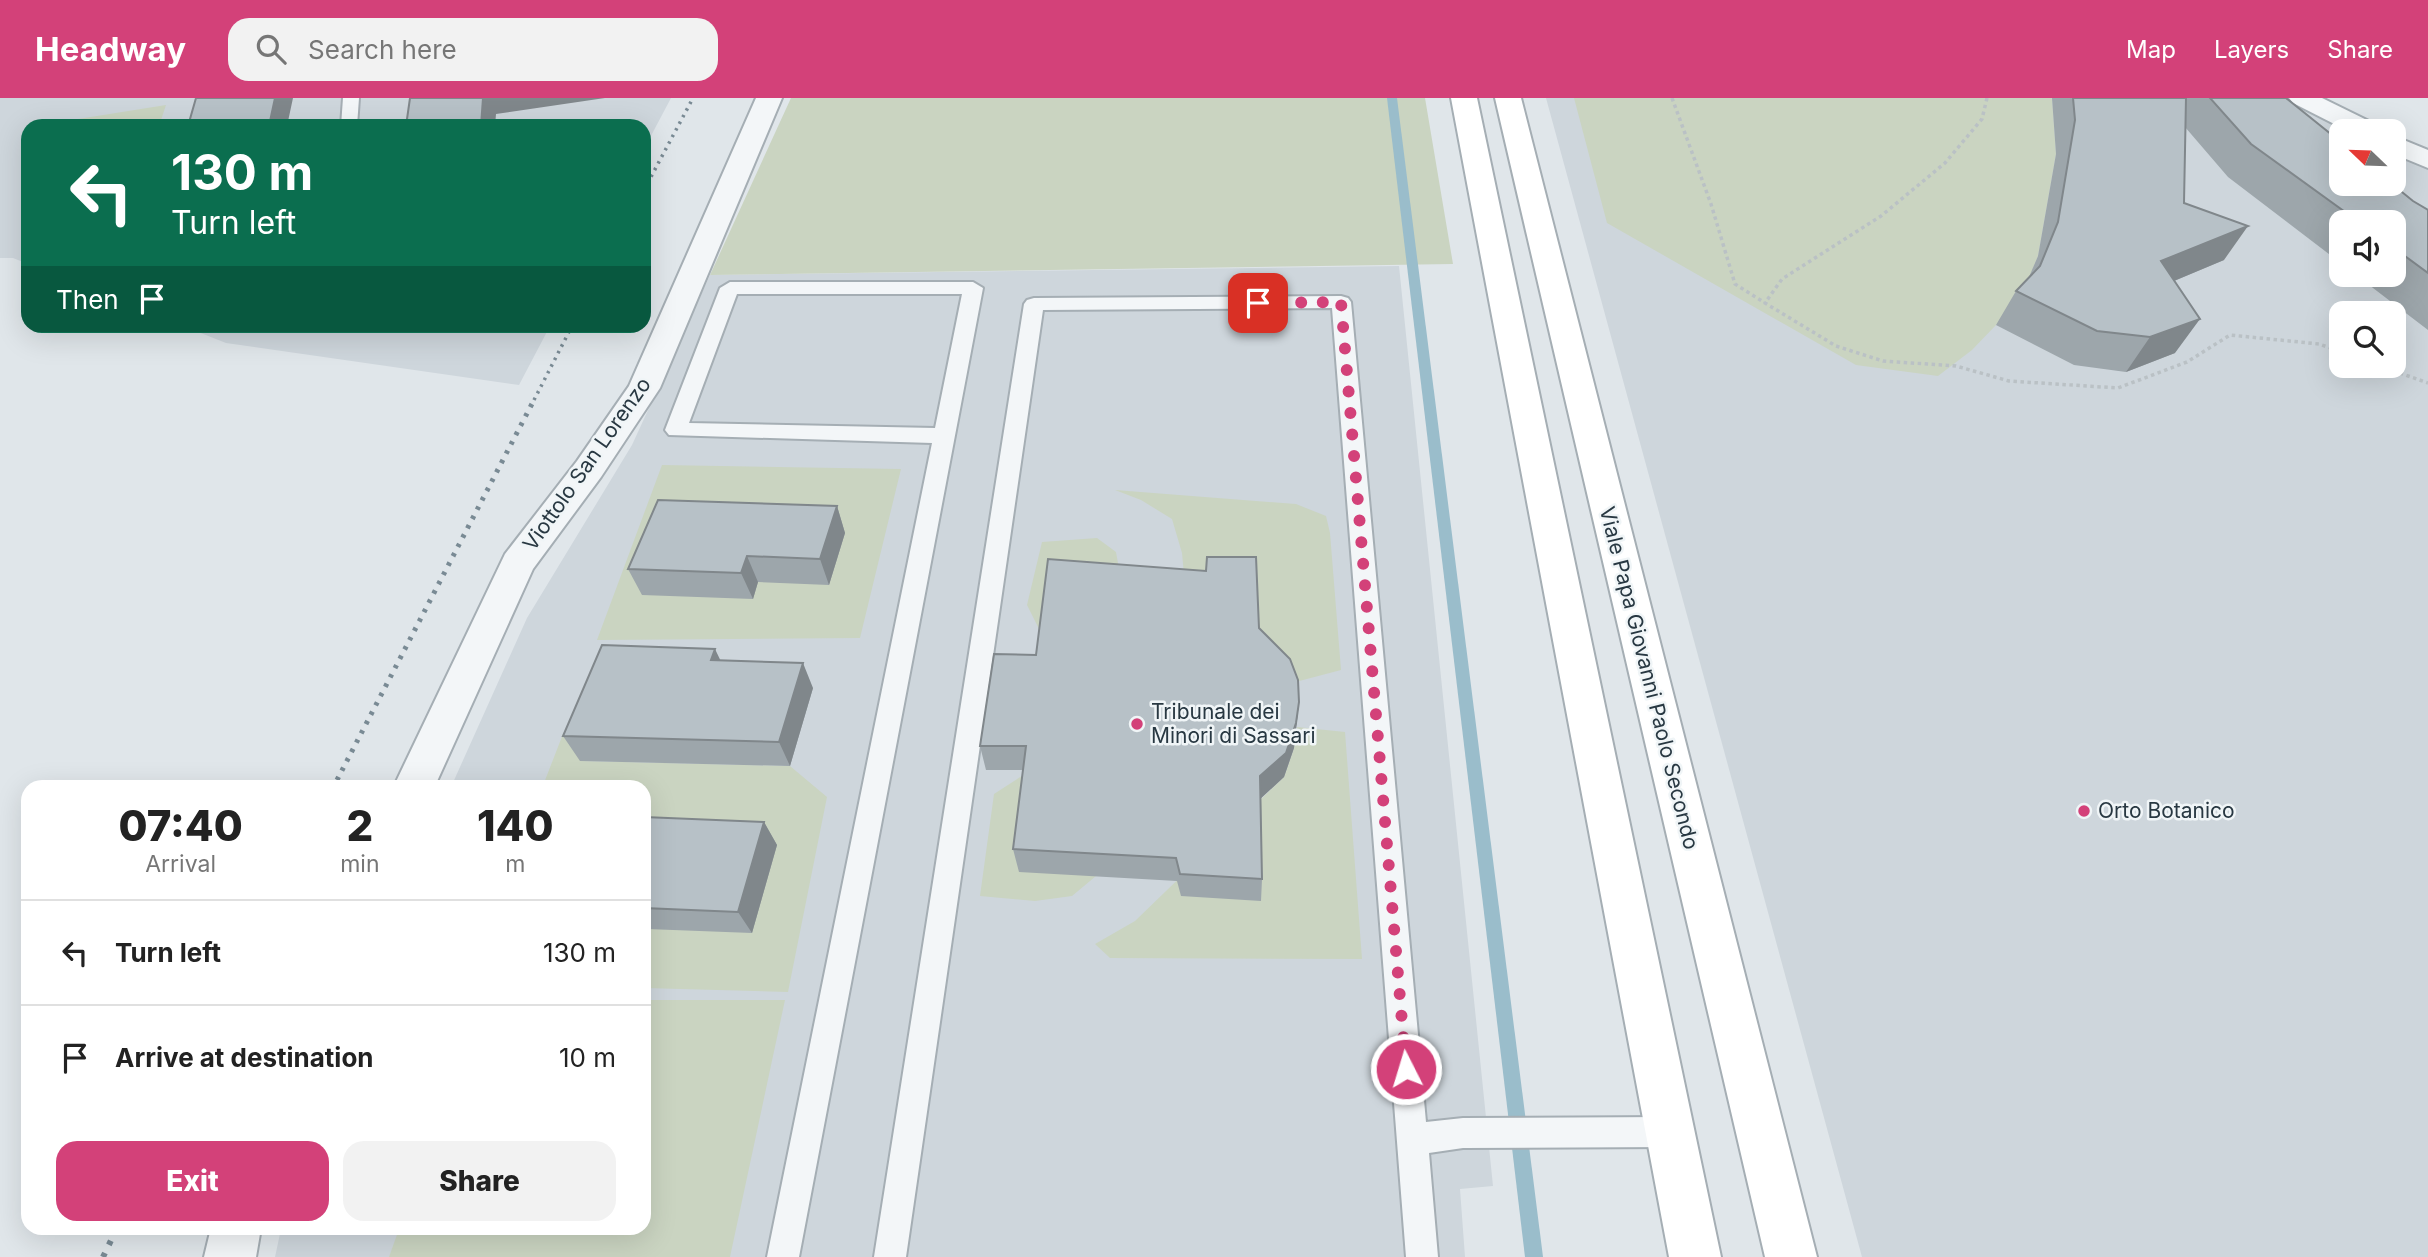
<!DOCTYPE html>
<html lang="en">
<head>
<meta charset="utf-8">
<style>
	body { margin:0; font-family:Inter,sans-serif; background:#f2f2f2; color:#222; height:100vh; display:flex; flex-direction:column; font-size:26px; white-space:nowrap }
	* { box-sizing:border-box; margin:0 }
	p { font-size:23px; color:#767676 }
	.icon { flex:none; width:38px; height:38px; fill:none; stroke:currentColor; stroke-width:2; stroke-linecap:round; stroke-linejoin:round }
	.map { position:relative; flex:1; overflow:hidden }
	.side { position:absolute; left:21px; top:682px; width:630px; height:455px; display:flex; flex-direction:column; background:#fff; border-radius:21px; box-shadow:0 7px 28px #0002 }
	.side>* { flex:none }
	.top-card { position:absolute; left:21px; top:21px; width:630px; height:214px; border-radius:21px; box-shadow:0 7px 28px #0002; background:#0b6e4f; color:#fff; overflow:hidden }
	.needle { width:46px; rotate:293deg }
	.fabs { position:absolute; left:2329px; top:21px; display:grid; gap:14px }
	.fabs a { display:grid; place-items:center; width:77px; height:77px; border-radius:14px; background:#fff; box-shadow:0 7px 28px #0002; font-size:35px }
	.pin { position:absolute; display:grid; place-items:center; width:60px; height:60px; color:#fff; margin:-30px; border-radius:14px; box-shadow:0 4px 10px #0006 }
	.me { position:absolute; width:77px; margin:-38px; rotate:355deg; stroke-linejoin:round; filter:drop-shadow(0 0 5px #0008) }
	.turn { display:flex; align-items:center; gap:24px; height:147px; padding:0 35px; font-size:32px }
	.turn .icon { width:91px; height:91px; stroke-width:2.5 }
	.turn b { display:block; font-size:49px; line-height:60px }
	.then { display:flex; align-items:center; height:66px; padding:0 35px; background:#0003; gap:14px; font-size:26px }
	.eta { display:flex; justify-content:space-evenly; align-items:center; height:119px; text-align:center }
	.eta b { font-size:42px; font-weight:800; line-height:49px }
	.primary-button { display:flex; gap:14px; margin-top:auto; padding:14px 35px }
	.primary-button a { flex:1; height:80px; border-radius:21px; background:#d34179; color:#fff; font-size:28px; font-weight:800; line-height:80px; text-align:center }
	.primary-button a+a { background:#f2f2f2; color:#222 }
	ul { padding:0; list-style:none }
	li { display:flex; align-items:center; gap:21px; height:105px; padding:0 35px; border-top:2px solid #e0e0e0 }
	li div { flex:1 }
	li b { display:block; font-size:26px }
	li em { font-style:normal }
	header { display:flex; align-items:center; gap:42px; box-sizing:border-box; height:98px; padding:0 35px; background:#d34179; color:#fff }
	header strong { font-size:33px }
	nav { display:flex; gap:38px; margin-inline-start:auto; font-size:24px }
	.search { width:490px; height:63px; background:#f2f2f2; display:flex; align-items:center; gap:18px; box-sizing:border-box; padding:0 24px; border-radius:21px; color:#767676; font-size:26px }
	.map>svg:first-child { display:block }
	.built { fill:#ced6dc; fill-rule:evenodd }
	.green { fill:#cad4c1 }
	.lines { fill:none; stroke-linecap:round; stroke-linejoin:round }
	.stream { fill:#9abdcb; fill-rule:evenodd }
	.service-casing { stroke:#a5aeb4; stroke-width:4 }
	.minor-casing { stroke:#a5aeb4; stroke-width:4 }
	.secondary-casing { stroke:#a5aeb4; stroke-width:4 }
	.path { stroke:#bac1c5; stroke-width:3.5; stroke-dasharray:3.5 3.5; stroke-linecap:butt }
	.service { fill:#f3f6f8; fill-rule:evenodd }
	.minor { fill:#f3f6f8; fill-rule:evenodd }
	.secondary { fill:#fff; fill-rule:evenodd }
	.rail-far2 { stroke:#798a94; stroke-width:3.5; stroke-dasharray:2.5 5; stroke-linecap:butt }
	.rail-far1 { stroke:#798a94; stroke-width:5; stroke-dasharray:3.5 7; stroke-linecap:butt }
	.rail { stroke:#798a94; stroke-width:6; stroke-dasharray:4.5 9; stroke-linecap:butt }
	.wall { fill:#9da6ab }
	.shaded-wall { fill:#80878b }
	.building { fill:#b7c1c7; stroke:#80878b; stroke-width:2 }
	.route { stroke:#d34179; stroke-width:12; stroke-dasharray:0 21.6 }
	.poi-dot { fill:#d34179; stroke:#f0f5f7; stroke-width:2.5 }
	.labels { text-anchor:middle; stroke-width:5; stroke-linejoin:round; paint-order:stroke }
	.street-label { font-size:21px; fill:#283842; stroke:#f0f5f7 }
	.poi-label { font-size:21px; fill:#283842; stroke:#f0f5f7; text-anchor:start }
</style>
</head>
<body>
<header>
<strong>Headway</strong>
<div class="search"><svg class="icon" aria-label="search" viewBox="0 0 24 24"><circle cx="10" cy="10" r="6"/><path d="M15 15l6 6"/></svg>Search here</div>
<nav><a>Map</a><a>Layers</a><a>Share</a></nav>
</header>
<div class="map">
<svg width="2428" height="1159" viewBox="0 0 2428 1159">
	<rect width="100%" height="100%" fill="#e0e6ea"/>
	<path class="built" d="M0,0H671L644,51V28H28V166L13,160H0Z
		M1546,0H2305L2360,33H2342V86H2394V52L2428,71V1159H1862ZM2342,124H2394V177H2342ZM2342,215H2394V268H2342Z
		M1399,168L1493,1088L1460,1091L1465,1159H275L281,1131L644,1130V690L451,689L527,520L632,347L710,177Z
		M183,228H550L519,287L226,245Z"/>
	<path class="green" d="M791,0H1425L1453,166L710,177Z
		M1574,0H2052L2056,56L2038,158L2020,202L1972,252L1938,278L1856,267L1607,125Z
		M166,7L159,28H76L78,21Z
		M662,367L901,371L860,540L597,542Z
		M1115,392L1296,406L1326,418L1330,435L1341,572L1288,586L1186,498L1182,455L1172,421L1141,402Z
		M1097,440L1116,454L1123,493L1045,543L1027,507L1042,444Z
		M1297,629L1345,634L1362,861L1110,860L1095,846L1135,823L1284,679L1294,650Z
		M563,636H591L581,663L790,668L827,699L788,894L644,890V690H542Z
		M1031,672L1096,778L1072,798L1035,803L980,798L994,696Z
		M644,902H785L730,1159H389L399,1131L644,1130Z"/>
	<g class="lines">
		<path class="stream" d="M1387,0H1397L1543,1159H1525Z"/>
		<g class="service-casing">
			<path id="service" d="M343,0H359L357,28H341Z
				M730,184H973L983,190L799,1159H767L932,345L669,337L665,332L720,190ZM737,196H962L935,330L689,325Z
				M1341,198L1348,200L1351,204L1426,1024L1463,1020L1670,1019L1681,1023L1685,1034L1681,1045L1670,1049L1463,1050L1429,1055L1438,1159H1406L1332,210L1043,212L906,1159H874L1024,206L1027,202L1034,200Z"/>
		</g>
		<g class="minor-casing">
			<path id="minor" d="M756,0H782L660,290L601,379L533,471L434,690H393L505,456L577,363L629,288Z
				M2289,0H2322L2377,27L2381,33H2348L2293,5Z
				M2394,38L2428,52V70L2394,56Z
				M211,1130H261L256,1159H204Z"/>
		</g>
		<g class="secondary-casing">
			<path id="secondary" d="M1451,0H1477L1721,1159H1669Z
				M1495,0H1521L1817,1159H1765Z"/>
		</g>
		<path class="path" d="M1672,0L1711,106L1735,186L1765,205
			M1987,0L1982,21L1945,65L1881,118L1782,181L1765,205L1836,248L1883,263L1956,268L2009,283L2118,290L2187,264L2230,237L2319,246L2342,254
			M2380,268L2428,285"/>
		<use href="#service" class="service"/>
		<use href="#minor" class="minor"/>
		<use href="#secondary" class="secondary"/>
		<path class="rail-far2" d="M644,92L693,0
			M534,302L572,228"/>
		<path class="rail-far1" d="M337,682L535,300"/>
		<path class="rail" d="M333,690L338,680
			M103,1159L117,1130"/>
	</g>
	<path class="wall" d="M2052,0H2286L2413,103L2428,112V232L2356,177H2394V124H2342V166L2228,79L2185,29L2184,105L2224,162L2174,183L2175,255L2126,274L2074,267L1996,227L2016,193L2029,179L2038,158L2056,56Z
		M837,408L845,435L829,487L758,484L753,501L642,497L628,471Z
		M1259,530L1299,604L1294,650L1284,679L1261,700L1262,781L1261,803L1181,798L1177,783L1019,774L1013,751L1023,672H986L980,648L1036,557Z
		M720,562L813,590L790,668L580,663L563,638Z
		M644,719L764,724L777,747L752,835L647,831L644,840Z"/>
	<path class="shaded-wall" d="M275,0H293L287,28H269Z
		M483,0H605L496,16L495,28H481Z
		M2248,128L2224,162L2138,198L2161,163Z
		M2200,221L2175,255L2126,274L2150,239Z
		M837,408L845,435L829,487L820,461Z
		M747,458L758,484L753,501L741,475Z
		M715,551L727,576L711,562Z
		M803,565L813,590L790,668L779,644Z
		M1299,604L1294,650L1284,679L1259,702L1260,678Z
		M764,724L777,747L752,835L738,814Z
		M644,826L647,831L644,840Z"/>
	<path class="building" d="M196,0H275L269,28H188Z
		M410,0H483L481,28H406Z
		M2073,0H2186L2184,105L2248,128L2161,163L2200,221L2150,239L2097,233L2016,193L2040,168L2058,124L2075,22Z
		M2210,0H2286L2342,45V86H2392L2413,103L2428,112V175L2394,150V124H2359L2251,46Z
		M658,402L837,408L820,461L747,458L741,475L628,471Z
		M1207,459H1256L1259,530L1290,561L1298,582L1299,604L1296,625L1286,655L1260,678L1262,781L1180,776L1176,760L1013,751L1026,648H980L994,556L1036,557L1048,461L1206,473Z
		M602,547L715,551L711,562L803,565L779,644L563,638Z
		M644,719L764,724L738,814L644,810Z"/>
	<g class="lines">
		<path class="route" d="M1258,205L1341,204L1406,971"/>
	</g>
	<g class="poi-dot">
		<circle cx="1137" cy="626" r="7"/>
		<circle cx="2084" cy="713" r="7"/>
	</g>
	<g class="labels">
		<g class="street-label">
			<text transform="translate(587 366) rotate(-55)" y="7">Viottolo San Lorenzo</text>
			<text transform="translate(1649 580) rotate(76)" y="7">Viale Papa Giovanni Paolo Secondo</text>
		</g>
		<g class="poi-label">
			<text x="1151" y="621">Tribunale dei<tspan x="1151" dy="24">Minori di Sassari</tspan></text>
			<text x="2098" y="720">Orto Botanico</text>
		</g>
	</g>
</svg>
<div class="fabs">
<a><svg class="needle" viewBox="-14 -14 28 28"><path d="M0-13l5 13h-10z" fill="#e53935"/><path d="M0 13l5-13h-10z" fill="#767676"/></svg></a>
<a><svg class="icon" aria-label="sound" viewBox="0 0 24 24"><path d="M4 9h4l5-4v14l-5-4H4zM17 9q2 3 0 6"/></svg></a>
<a><svg class="icon" aria-label="search" viewBox="0 0 24 24"><circle cx="10" cy="10" r="6"/><path d="M15 15l6 6"/></svg></a>
</div>
<div class="pin" style="left:1258px;top:205px;background:#d93025"><svg class="icon" aria-label="arrive" viewBox="0 0 24 24"><path d="M6 21V4h12l-3 4 3 4H6"/></svg></div>
<svg class="me" style="left:1406px;top:971px" viewBox="-20 -20 40 40"><circle r="17" fill="#d34179" stroke="#fff" stroke-width="3"/><path d="M0-11L8 9 0 5-8 9z" fill="#fff"/></svg>
<div class="top-card">
<div class="turn"><svg class="icon" aria-label="left" viewBox="0 0 24 24"><path d="M17 20v-9H6M10 6l-5 5 5 5"/></svg><div><b>130 m</b>Turn left</div></div>
<div class="then">Then<svg class="icon" aria-label="arrive" viewBox="0 0 24 24"><path d="M6 21V4h12l-3 4 3 4H6"/></svg></div>
</div>
<section class="side">
<div class="eta">
<div><b>07:40</b><p>Arrival</p></div>
<div><b>2</b><p>min</p></div>
<div><b>140</b><p>m</p></div>
</div>
<ul>
<li><svg class="icon" aria-label="left" viewBox="0 0 24 24"><path d="M17 20v-9H6M10 6l-5 5 5 5"/></svg><div><b>Turn left</b></div><em>130 m</em></li>
<li><svg class="icon" aria-label="arrive" viewBox="0 0 24 24"><path d="M6 21V4h12l-3 4 3 4H6"/></svg><div><b>Arrive at destination</b></div><em>10 m</em></li>
</ul>
<div class="primary-button"><a>Exit</a><a>Share</a></div>
</section>
</div>
</body>
</html>
